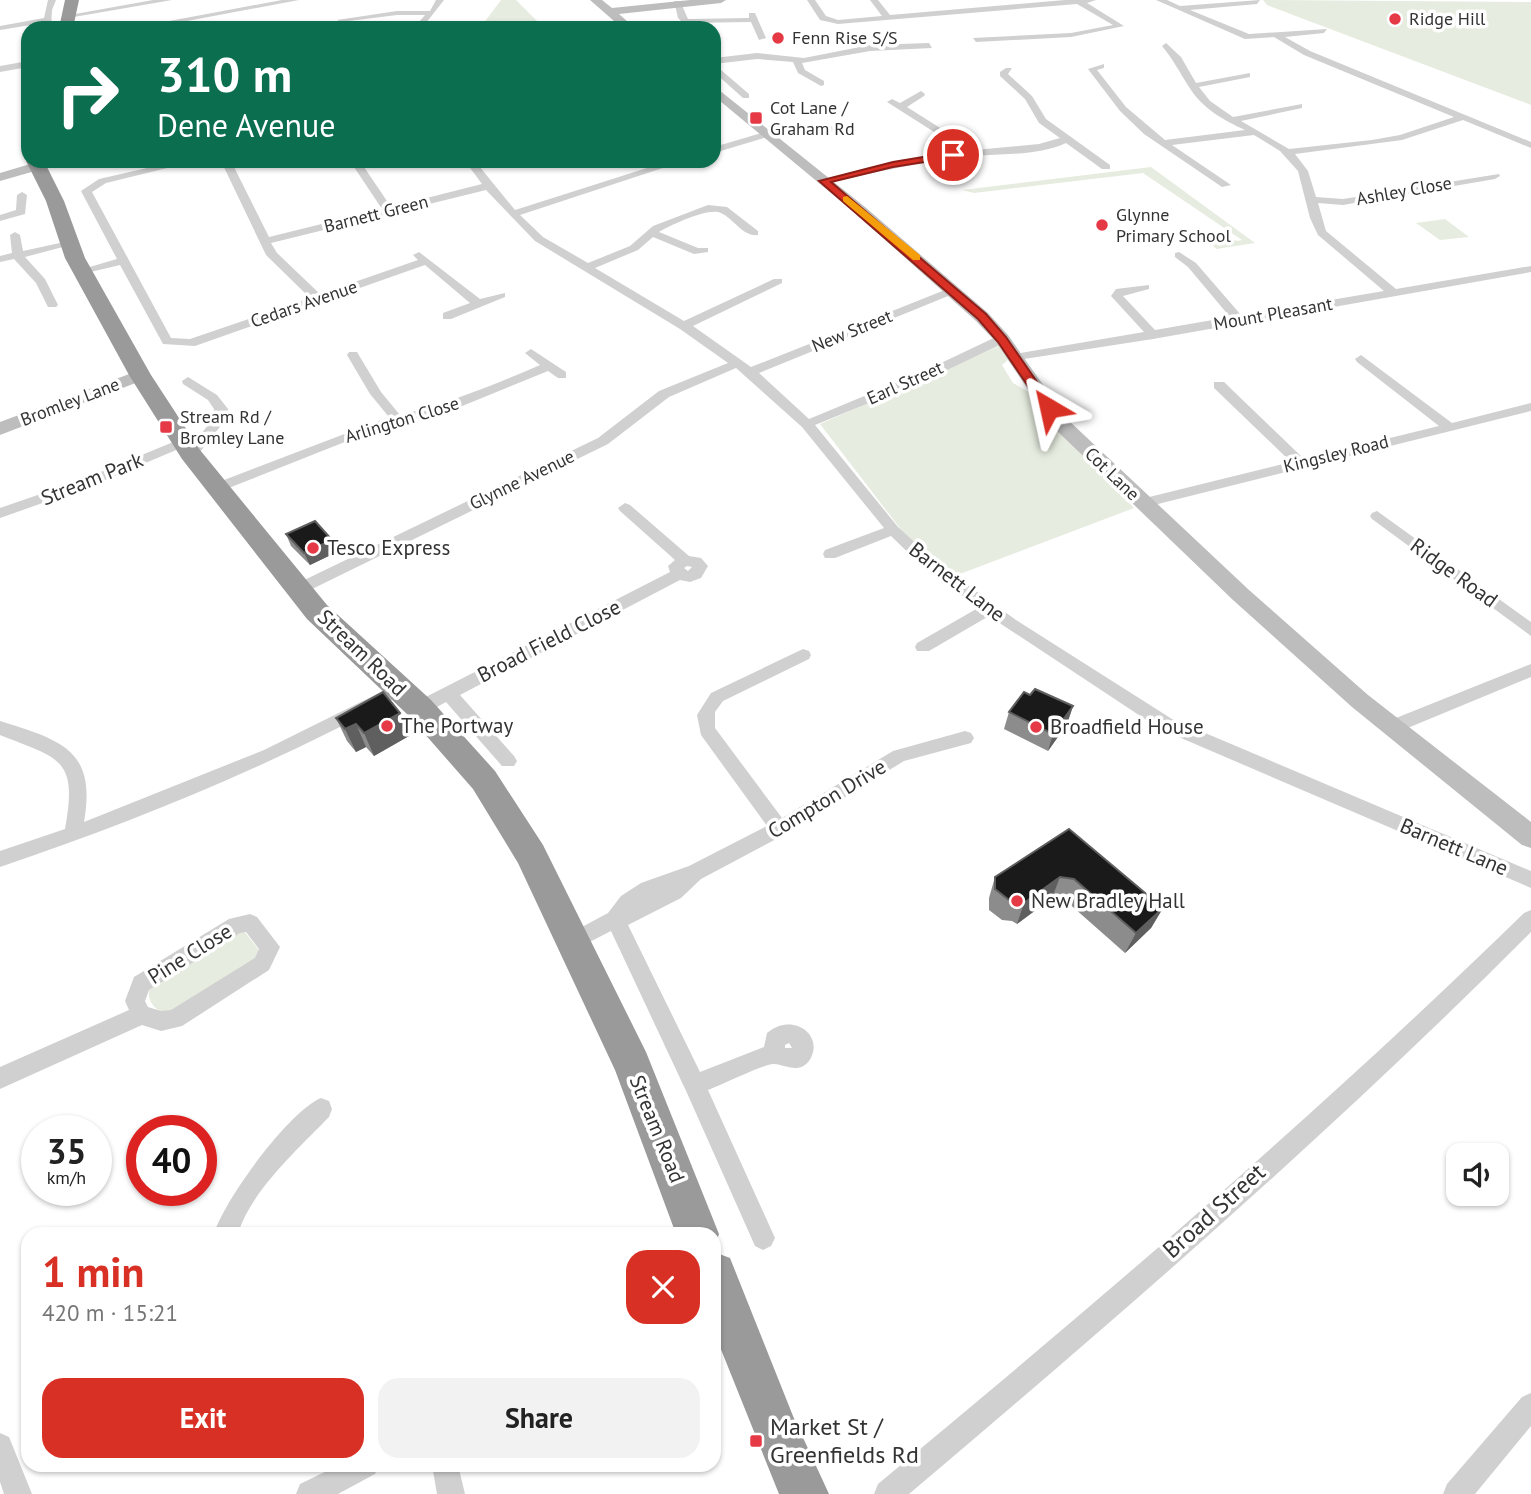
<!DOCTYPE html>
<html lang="en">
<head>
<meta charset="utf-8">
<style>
	body { margin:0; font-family:"PT Sans",sans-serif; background:#f2f2f2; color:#222; height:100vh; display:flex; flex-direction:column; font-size:26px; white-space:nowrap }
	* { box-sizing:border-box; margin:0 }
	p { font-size:23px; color:#767676 }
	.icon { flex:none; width:38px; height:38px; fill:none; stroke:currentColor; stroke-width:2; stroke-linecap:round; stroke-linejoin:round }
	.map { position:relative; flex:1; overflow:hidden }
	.details { position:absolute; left:21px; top:1227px; width:700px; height:245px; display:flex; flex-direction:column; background:#fff; border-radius:21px; box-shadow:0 2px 5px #0004 }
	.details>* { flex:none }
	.top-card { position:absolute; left:21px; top:21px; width:700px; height:147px; border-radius:21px; box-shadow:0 2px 5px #0004; background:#0b6e4f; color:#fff; overflow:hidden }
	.tools { position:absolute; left:1446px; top:1143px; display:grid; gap:14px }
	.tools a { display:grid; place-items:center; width:63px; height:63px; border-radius:14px; background:#fff; box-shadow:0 2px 5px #0004; font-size:35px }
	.speed { position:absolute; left:21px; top:1115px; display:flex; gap:14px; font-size:35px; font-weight:700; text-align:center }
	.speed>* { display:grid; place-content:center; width:91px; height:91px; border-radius:50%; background:#fff; box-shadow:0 2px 5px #0004; line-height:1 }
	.speed small { font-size:18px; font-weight:400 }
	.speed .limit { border:10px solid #d22; background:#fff; color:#111 }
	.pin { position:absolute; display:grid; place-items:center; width:60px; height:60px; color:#fff; margin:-30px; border:4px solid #fff; border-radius:50%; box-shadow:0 2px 7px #0007 }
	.me { position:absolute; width:77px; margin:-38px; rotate:324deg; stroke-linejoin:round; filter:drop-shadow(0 0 5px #0008) }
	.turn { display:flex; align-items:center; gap:24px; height:147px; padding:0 21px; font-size:32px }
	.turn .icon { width:91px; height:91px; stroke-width:2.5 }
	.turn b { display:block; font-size:49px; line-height:60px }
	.round { display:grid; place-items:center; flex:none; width:74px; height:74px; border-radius:21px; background:#f2f2f2 }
	.head { display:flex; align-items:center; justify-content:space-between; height:119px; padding:0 21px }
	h1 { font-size:42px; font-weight:800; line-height:52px; color:#d93025 }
	.cta { display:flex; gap:14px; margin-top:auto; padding:14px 21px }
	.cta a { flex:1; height:80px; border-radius:21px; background:#d93025; color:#fff; font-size:28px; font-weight:800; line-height:80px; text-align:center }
	.cta a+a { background:#f2f2f2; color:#222 }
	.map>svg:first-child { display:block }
	.green { fill:#e6ecdf }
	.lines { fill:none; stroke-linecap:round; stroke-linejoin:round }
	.street { fill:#d0d0d0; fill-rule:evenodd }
	.secondary { fill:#bdbdbd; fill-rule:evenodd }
	.highway { fill:#9a9a9a; fill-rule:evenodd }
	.wall { fill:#8c8c8c }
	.shaded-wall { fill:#5f5f5f }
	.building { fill:#1a1a1a; stroke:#5f5f5f; stroke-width:2 }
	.route { fill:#d93025; stroke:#8d1f18; stroke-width:2 }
	.slow { fill:#f59e0b }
	.poi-dot { fill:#e63946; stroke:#fff; stroke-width:2.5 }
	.labels { text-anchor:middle; stroke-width:7; stroke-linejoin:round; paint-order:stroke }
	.far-poi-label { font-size:18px; fill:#333; stroke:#fff; text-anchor:start }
	.far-street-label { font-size:18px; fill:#333; stroke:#fff }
	.street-label { font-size:21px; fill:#333; stroke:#fff }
	.poi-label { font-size:21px; fill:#333; stroke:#fff; text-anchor:start }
	.near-street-label { font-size:24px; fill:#333; stroke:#fff }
	.near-poi-label { font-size:24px; fill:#333; stroke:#fff; text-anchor:start }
</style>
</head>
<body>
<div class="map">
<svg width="1531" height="1494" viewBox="0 0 1531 1494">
	<rect width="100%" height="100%" fill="#fff"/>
	<path class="green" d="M501,0H516L544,28H480Z
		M1263,0L1531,2V105L1267,5Z
		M1151,167L1255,243L1216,249L1207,237C1221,235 1234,243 1242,240L1143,173L974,193L962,190Z
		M1445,219L1469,237L1440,240L1416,223Z
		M999,346L1008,360L1002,365L1013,383L1029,392L1054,426L1134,508L952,577L909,540L820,424Z
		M239,930L244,931L262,954L172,1014C159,1014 147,1004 149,990Z"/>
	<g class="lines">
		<path class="street" d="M48,0H56L52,10L51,28H43V23L0,30V26L44,18Z
			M153,0H172L68,18L64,16Z
			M282,0H299L150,28H132Z
			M436,0H444L422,28H414L425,15H397L341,22L337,20L397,11H430Z
			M807,0H815L826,16L838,20L882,16L870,0H878L890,15L1065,0H1096L1087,3L1124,26L1071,37L976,42L973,38L1071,33L1113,25L1077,4L838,24L820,20Z
			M1156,0H1167L1180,6L1260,0L1257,4L1190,10L1249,34L1327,29L1324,33L1285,37L1310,51L1531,142V148L1463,120L1402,140L1295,154L1308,171L1316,197L1343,199L1499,174L1500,176L1495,179L1343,205L1318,203L1326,231L1396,289L1531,266V272L1153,339L1011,361V355L1015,354L1144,332L1111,296L1116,289L1149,285V289L1123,296L1155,330L1230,317L1188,267L1175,257V253L1179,252L1196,263L1241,315L1384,291L1318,235L1310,218L1298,171L1280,151L1254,135L1172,145L1231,185L1222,187L1144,134L1120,111L1088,69L1104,64V68L1097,70L1126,107L1165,140L1245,130C1223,120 1202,108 1189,87C1180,73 1173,59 1162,46L1166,43L1181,57L1196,83L1250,73V77L1199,87L1210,101L1233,117L1302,104V108L1241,121L1289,149L1372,140L1400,135L1454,117L1304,55L1274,37L1245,39Z
			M674,1H680L688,19L749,18V13H755L766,38L759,40L751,22L683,23L678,18Z
			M929,43L932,48L870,51L802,63L805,70L824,81V85L821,86L798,73L793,62L757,59L714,64V58L757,53L804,58L870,45Z
			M28,61V67L0,72V66Z
			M714,64L749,94V98H743L714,72Z
			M1006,68H1012L1008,74L1032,96L1046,119L1110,165V169H1102L1066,143C1036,157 996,153 963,157C916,163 870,173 824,184L819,181L870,167L964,151L887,102L892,99L900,103L921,91L925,94L924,96L907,107L975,150L1039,144L1060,138L1039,123L1025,99L1000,76V72Z
			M846,125L849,126V130L767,137L714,153V147L768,131L772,133Z
			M178,161H196L106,183L92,192L171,338L190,339L310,298L266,255L221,161H231L269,237L382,209L350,161H360L391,207L482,184L465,161H475L515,210L669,161H684L520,215L543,237L588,263L630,246L653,226L708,205L727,207L758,231V235C743,237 734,219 721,213C709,207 671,225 659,232L698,248H708V252L694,254L653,237L638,250L595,268L684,321L774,279H782V283L693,326L751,367L950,288H958V292L759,373L809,419L922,372L998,336H1006V342L930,378L815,425L898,527L935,561L1016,620L1172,719L1531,871V888L1160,729L989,616L929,651H917L915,647L917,643L978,608L925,569L891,536L835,558H825L823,554L825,550L884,528L802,427L736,368L669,397L608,444L304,593H294L291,589L294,585L598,438L659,391L728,363L680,329L535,241L486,190L271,243L277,253L320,294L418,260L413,255L419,252L480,299L505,293V297L451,319H443V313L470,303L425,265L195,346L163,344L120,265L82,274L76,271L117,259L81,191L99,179Z
			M22,192L27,195L25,214L0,221V215L16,210L17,195Z
			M15,232L20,235L23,251L69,241L74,244L25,257L45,279L58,305L56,307H48L36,283L14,259L0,262V256L12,253L10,235Z
			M531,349L566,372V378H558L548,371L450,411L385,426L221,491L216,492L209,488L211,485L389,417L370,394L347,355L349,352H357L381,392L400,415C449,403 494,385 540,365L525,353Z
			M1361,355L1452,423L1531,403V411L1142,508L1137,506V500L1291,462L1214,388V382H1224L1304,459L1439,426L1357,362L1355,359Z
			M188,377L217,395L228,409L223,423L196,457L191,458L184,454L210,423L214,409L208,400L183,384L182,381Z
			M183,438L188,439V445L91,486L0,518V508L81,480Z
			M625,503L630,505L689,556L701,558L708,566L701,578L690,582L680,580L460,695L514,756L517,761L514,766H502L446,702L426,713H414L412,708L414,703L670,572L668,566L675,560L620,511L618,508ZM687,566L692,567L688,571L684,568Z
			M1377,511L1531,622V636L1372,519L1370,516L1372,513Z
			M803,649L809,651L811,655L809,659L723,701L715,712V728L782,818L893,751L965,731L971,733L974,738L971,743L904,761L782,836L701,879L681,898L628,925L700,1072L764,1047L767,1033C793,1011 826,1036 809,1061C799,1074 786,1065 774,1064C766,1063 720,1086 708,1090L775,1238L771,1246L763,1250L755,1246L687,1093L611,931L574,950L567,947L564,941L567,935L608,913L621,896L641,883L689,866L767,826L701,735L697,715L711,693ZM789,1043L792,1048H785V1045Z
			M1531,664V677L1398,732H1386L1383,727L1386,722Z
			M399,683L405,685L407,689L405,693C275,764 139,820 0,867V851L65,829C78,758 60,759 0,735V721C60,740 97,749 84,822L264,750Z
			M1531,910V932C1334,1130 1122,1314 909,1494H874L878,1484C1099,1301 1318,1114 1524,913Z
			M250,914L257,917L280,947L269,970L182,1026L161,1031L142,1025L0,1089V1067L129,1010L125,1001L134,977L229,919ZM246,932L259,949L255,958L171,1010L161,1011L148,1007L145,1001L149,990L240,933Z
			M321,1098L329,1101L332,1109L329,1117C299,1148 250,1192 238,1234H214C224,1200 289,1111 321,1098Z
			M1531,1393V1426L1475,1494H1443L1447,1484L1522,1397Z
			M0,1433L9,1437L32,1494H4L0,1482Z
			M339,1465H379L375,1474L338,1494H296L300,1484Z
			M432,1465H458L465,1494H437Z"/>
		<path class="secondary" d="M590,0H602L612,8L690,0H726L721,3L619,14L635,28H622Z
			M714,86L865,207L988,313L1008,335L1067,419L1249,590L1368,695L1531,822V848L1522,845L1352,707L1233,600L1053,427L996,342L976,321L855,213L714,96Z
			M37,162L42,163V169L0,181V173Z
			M140,370L146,371L149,375L146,379L0,435V422Z"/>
		<path class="highway" d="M65,0H79L73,28H59Z
			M28,158V161H44L64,201L85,258L151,375L200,450L327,605L431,700L495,771L543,845L646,1052L719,1234L714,1247V1234H676L615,1070L518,863L473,789L409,716L307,619L182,459L129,375L65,258L46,201L26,161Z
			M714,1252L730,1258L793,1416L829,1494H779L714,1332Z"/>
	</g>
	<path class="wall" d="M286,534L337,552L310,565L291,546Z
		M1030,695L1073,706L1067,724L1048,751L1004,729L1009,712Z
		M336,718L409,736L374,756L366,747L356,752L347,741Z
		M1069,829L1163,908L1151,928L1125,953L1065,900L1052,898L1017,924L1012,921L1002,920L989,910V898L995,877Z"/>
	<path class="shaded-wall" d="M332,540L337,552L310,565L304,553Z
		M1073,706L1067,724L1048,751L1053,734Z
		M400,713L409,736L374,756L364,733Z
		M356,724L366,747L356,752L345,729Z
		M1060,877L1052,898L1017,924L1024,903Z
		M1163,908L1151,928L1125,953L1136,933Z"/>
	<path class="building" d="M315,521L332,540L304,553L286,534Z
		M1035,689L1073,706L1053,734L1009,712L1024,692L1030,695Z
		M383,692L400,713L364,733L356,724L345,729L336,718Z
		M1069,829L1163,908L1136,933L1074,879L1060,877L1024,903L1020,900H1009L995,889V877Z"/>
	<path class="route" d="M953,152L958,155L956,157L893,167L831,182L986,314L1006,337L1055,408L1054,411H1045L998,342L978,319L819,181L893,162Z"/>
	<path class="slow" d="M847,196L920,255V260H913L843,201V197Z"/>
	<g class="poi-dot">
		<circle cx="1395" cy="19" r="7"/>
		<circle cx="778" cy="38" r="7"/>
		<rect x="749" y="111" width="14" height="14" rx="3.5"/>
		<circle cx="1102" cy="225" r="7"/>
		<rect x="159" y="420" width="14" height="14" rx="3.5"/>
		<circle cx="313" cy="548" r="7"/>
		<circle cx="387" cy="726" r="7"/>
		<circle cx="1036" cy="727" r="7"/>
		<circle cx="1017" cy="901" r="7"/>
		<rect x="749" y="1434" width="14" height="14" rx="3.5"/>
	</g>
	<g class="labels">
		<g class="far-poi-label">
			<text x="1409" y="25">Ridge Hill</text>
			<text x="792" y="44">Fenn Rise S/S</text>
			<text x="770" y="114">Cot Lane /<tspan x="770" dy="21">Graham Rd</tspan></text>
			<text x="1116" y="221">Glynne<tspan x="1116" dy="21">Primary School</tspan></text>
			<text x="180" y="423">Stream Rd /<tspan x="180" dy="21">Bromley Lane</tspan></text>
		</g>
		<g class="far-street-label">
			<text transform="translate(1404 191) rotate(-10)" y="6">Ashley Close</text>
			<text transform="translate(376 214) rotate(-14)" y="6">Barnett Green</text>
			<text transform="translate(304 304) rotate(-19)" y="6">Cedars Avenue</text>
			<text transform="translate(1273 314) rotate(-10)" y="6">Mount Pleasant</text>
			<text transform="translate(852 331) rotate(-22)" y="6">New Street</text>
			<text transform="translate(905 383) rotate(-24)" y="6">Earl Street</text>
			<text transform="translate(70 402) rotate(-21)" y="6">Bromley Lane</text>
			<text transform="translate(402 420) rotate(-17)" y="6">Arlington Close</text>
			<text transform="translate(1336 454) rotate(-14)" y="6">Kingsley Road</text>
			<text transform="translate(1112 474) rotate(44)" y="6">Cot Lane</text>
			<text transform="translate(522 480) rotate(-26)" y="6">Glynne Avenue</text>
		</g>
		<g class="street-label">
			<text transform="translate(92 479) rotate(-22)" y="7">Stream Park</text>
			<text transform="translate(1454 573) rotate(36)" y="7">Ridge Road</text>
			<text transform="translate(957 582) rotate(38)" y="7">Barnett Lane</text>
			<text transform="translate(549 641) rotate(-27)" y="7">Broad Field Close</text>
			<text transform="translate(362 653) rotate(44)" y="7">Stream Road</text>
			<text transform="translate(827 799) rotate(-31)" y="7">Compton Drive</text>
			<text transform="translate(1454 847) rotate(23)" y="7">Barnett Lane</text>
			<text transform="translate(190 954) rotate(-32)" y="7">Pine Close</text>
			<text transform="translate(657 1129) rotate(68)" y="7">Stream Road</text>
		</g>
		<g class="poi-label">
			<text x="327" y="555">Tesco Express</text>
			<text x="401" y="733">The Portway</text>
			<text x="1050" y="734">Broadfield House</text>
			<text x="1031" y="908">New Bradley Hall</text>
		</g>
		<g class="near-street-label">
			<text transform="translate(1214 1211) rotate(-42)" y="8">Broad Street</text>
		</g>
		<g class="near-poi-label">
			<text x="770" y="1435">Market St /<tspan x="770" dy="28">Greenfields Rd</tspan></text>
		</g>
	</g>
</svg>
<div class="tools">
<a><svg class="icon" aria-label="sound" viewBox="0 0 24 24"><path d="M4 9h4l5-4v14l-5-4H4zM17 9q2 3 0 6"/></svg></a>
</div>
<div class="speed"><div>35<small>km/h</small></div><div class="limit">40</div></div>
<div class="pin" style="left:953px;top:155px;background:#d93025"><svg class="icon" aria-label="arrive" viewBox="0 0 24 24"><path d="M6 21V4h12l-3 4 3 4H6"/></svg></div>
<svg class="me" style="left:1049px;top:408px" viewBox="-20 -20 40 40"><path d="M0-17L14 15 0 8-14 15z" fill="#d93025" stroke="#fff" stroke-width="4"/></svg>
<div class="top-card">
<div class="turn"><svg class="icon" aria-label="right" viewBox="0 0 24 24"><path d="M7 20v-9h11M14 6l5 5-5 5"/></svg><div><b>310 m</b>Dene Avenue</div></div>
</div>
<section class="details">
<div class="head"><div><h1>1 min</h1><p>420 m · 15:21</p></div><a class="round" style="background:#d93025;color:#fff"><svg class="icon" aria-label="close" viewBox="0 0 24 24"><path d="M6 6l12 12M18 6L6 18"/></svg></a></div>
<div class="cta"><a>Exit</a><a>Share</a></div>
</section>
</div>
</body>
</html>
